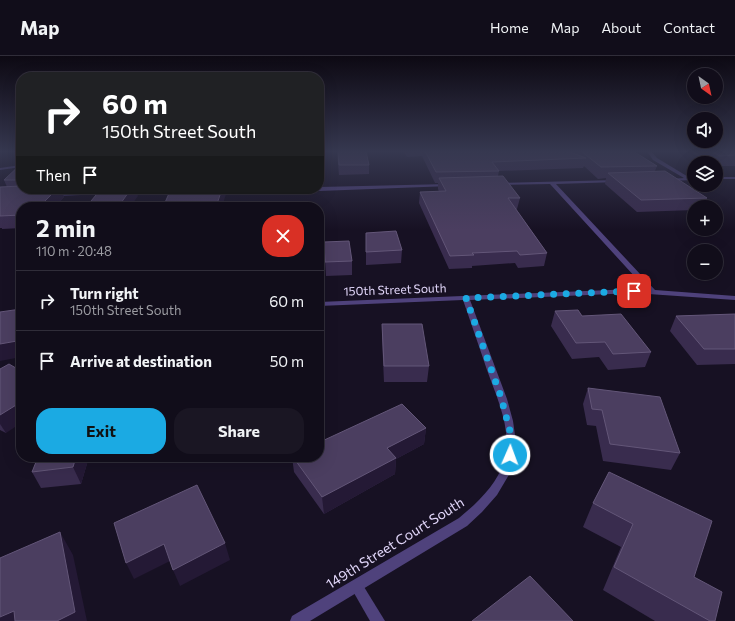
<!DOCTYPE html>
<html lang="en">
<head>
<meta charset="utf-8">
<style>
	body { margin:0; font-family:Commissioner,sans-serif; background:#1a1623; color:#f1f3f6; height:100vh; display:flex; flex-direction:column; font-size:15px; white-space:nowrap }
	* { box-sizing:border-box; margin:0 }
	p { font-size:13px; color:#9c9ca2 }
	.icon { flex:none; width:22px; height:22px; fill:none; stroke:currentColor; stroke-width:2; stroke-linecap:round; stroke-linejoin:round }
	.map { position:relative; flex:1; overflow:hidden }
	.details { position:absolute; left:16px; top:146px; width:308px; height:260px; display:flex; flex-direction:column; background:#110d1a; border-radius:16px; box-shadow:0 4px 16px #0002,0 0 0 1px #302d39 }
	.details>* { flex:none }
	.hud { position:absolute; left:16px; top:16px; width:308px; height:122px; border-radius:16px; box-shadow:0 4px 16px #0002,0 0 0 1px #302d39; background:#202124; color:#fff; overflow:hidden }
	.needle { width:26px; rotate:147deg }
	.controls { position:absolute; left:687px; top:12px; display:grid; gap:8px }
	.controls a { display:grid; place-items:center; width:36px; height:36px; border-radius:50%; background:#110d1a; box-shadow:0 4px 16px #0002,0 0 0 1px #302d39; font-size:20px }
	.pin { position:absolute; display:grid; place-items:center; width:34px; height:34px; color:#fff; margin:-17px; border-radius:8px; box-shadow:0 2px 6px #0006 }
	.me { position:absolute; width:44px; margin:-22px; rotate:2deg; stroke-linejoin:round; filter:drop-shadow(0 0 3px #0008) }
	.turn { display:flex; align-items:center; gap:14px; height:84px; padding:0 20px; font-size:18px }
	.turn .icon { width:52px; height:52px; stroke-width:2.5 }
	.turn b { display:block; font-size:28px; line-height:34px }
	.then { display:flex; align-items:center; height:38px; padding:0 20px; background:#0003; gap:8px; font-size:15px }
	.round { display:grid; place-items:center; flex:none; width:42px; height:42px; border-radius:16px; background:#1a1623 }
	.overview { display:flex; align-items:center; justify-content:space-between; height:68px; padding:0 20px }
	h1 { font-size:24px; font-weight:700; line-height:30px }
	.primary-button { display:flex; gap:8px; margin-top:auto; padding:8px 20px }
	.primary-button a { flex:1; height:46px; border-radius:16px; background:#1baae3; color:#111; font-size:16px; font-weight:700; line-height:46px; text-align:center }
	.primary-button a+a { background:#1a1623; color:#f1f3f6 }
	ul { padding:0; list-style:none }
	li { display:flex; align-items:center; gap:12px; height:60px; padding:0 20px; border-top:1px solid #302d39 }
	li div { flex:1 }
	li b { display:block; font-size:15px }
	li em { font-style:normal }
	header { display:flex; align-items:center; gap:24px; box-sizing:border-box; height:56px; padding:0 20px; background:#110d1a; border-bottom:1px solid #302d39 }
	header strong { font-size:19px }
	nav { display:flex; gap:22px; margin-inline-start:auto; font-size:14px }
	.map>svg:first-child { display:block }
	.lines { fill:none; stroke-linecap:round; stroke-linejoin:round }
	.lane { fill:#4f427c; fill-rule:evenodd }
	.street { fill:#4f427c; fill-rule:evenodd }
	.wall { fill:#392c4e }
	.shaded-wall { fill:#241935 }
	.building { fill:#4b3e60; stroke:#635678 }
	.route { stroke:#1baae3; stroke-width:7; stroke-dasharray:0 12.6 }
	.labels { text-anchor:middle; stroke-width:4; stroke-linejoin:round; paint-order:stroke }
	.street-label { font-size:12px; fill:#e2d7fa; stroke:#171123 }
	.near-street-label { font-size:14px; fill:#e2d7fa; stroke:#171123 }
</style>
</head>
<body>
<header>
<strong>Map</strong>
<nav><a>Home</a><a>Map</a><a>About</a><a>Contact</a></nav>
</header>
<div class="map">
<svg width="735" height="565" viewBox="0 0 735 565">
	<rect width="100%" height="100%" fill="#171123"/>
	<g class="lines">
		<path class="lane" d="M356,524L361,526L385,565H370L350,530L351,526Z"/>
		<path class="street" d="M647,95H651L657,102L690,122H694V124L666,125V124L668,123L684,122L653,104Z
			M21,109V111L0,114V112Z
			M716,121H735V123H716Z
			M616,124H618V126L556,128L655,234L735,240V244L634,237L470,244L507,343L513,365L516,386V397L510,417L497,439L482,456L467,470L310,565H290L292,560L459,462C477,447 497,429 504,405C513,375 497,342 487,314C479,290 471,267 463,244L319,250V246L634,233L647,234L550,128L498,129L496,128L498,127Z
			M448,128L450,129V130L319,135L316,133H319V131Z
			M238,133H316L313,135L215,137L212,135L215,133Z
			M179,134L181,135V137L127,139L124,137L127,135Z
			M107,135L110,137L109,138L53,140L50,138L53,136Z"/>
	</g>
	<path class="wall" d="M337,95H366L369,109V118L339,119Z
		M404,95H568L574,97V95H633L657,110L655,115L707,142L703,151H694V154L637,156L605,128L606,122L598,123L584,110L583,112L499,115L498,120L520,142L517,153H516L547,197L544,210L518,212L515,207L472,210V212L449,213L419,147L420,136H439L438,133V127H435L422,100L407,101Z
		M688,95H735V110H716V107H710Z
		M21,108V133H72L71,134H62L64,141L55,151H21V172L2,173V172H0V131H7L4,124Z
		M366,177L402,194L401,207L366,209Z
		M324,186L352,205V219L326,220Z
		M555,255L582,260L651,296L645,311L608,314L599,301L572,303L551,270Z
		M735,258V308L697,309L670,275L676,260Z
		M319,263L320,276L321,302H319Z
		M382,268L429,310L427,326H384L382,283Z
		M0,313L6,377L0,374Z
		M588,332L680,397L671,414L603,405L596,370L587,369L583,348Z
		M426,372L424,388L396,403L395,418L324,458L294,416L292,401H319L320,386Z
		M38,401H89L81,428L41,432L32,416Z
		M609,416L694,521L715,565H655L603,534L621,491L583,471L593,447Z"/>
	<path class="shaded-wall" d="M57,133H61L64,141L55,151H39Z
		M131,133H136L138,140L130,151H118Z
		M222,133H225L226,138L222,151H216Z
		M319,263L320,276L321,302L320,288Z
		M21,273V301L0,305V288Z
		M21,346V367L6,377L0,368V359Z
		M426,372L424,388L396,403L395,418L324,458L322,441L387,392Z
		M76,401H89L81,428L73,411Z
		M60,476L73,499L87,565H57Z
		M225,487L230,504L180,530L173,514Z
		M164,488L170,505L134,523L126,507Z
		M14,555L22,565H0V561Z"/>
	<path class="building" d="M338,95H366L369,109H339Z
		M425,95H567L586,102L492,106L499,115L436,116Z
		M581,95H633L657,110L601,111Z
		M711,95H735V99L720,100Z
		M21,108V124H4Z
		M665,115L707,142L641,144L608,117Z
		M503,120L520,142H508L547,197L520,199L517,195L472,197L474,199L450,200L420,136L446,135L439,122Z
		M21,130V133H57L39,151H21V159L0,160V131Z
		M101,133H131L118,151H86Z
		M171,133H222L216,151H163Z
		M396,175L402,194L366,196V177Z
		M349,185L352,205L325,206L324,186Z
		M21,253V273L17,285L0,288V256Z
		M578,254L582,260L621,258L651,296L613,298L605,286L576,287L555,255Z
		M735,258V293H704L676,260Z
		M319,263L320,288H319Z
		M382,268H422L429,310H384Z
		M9,308L21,315V346L0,359V313Z
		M588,332L660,341L680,397L610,388L602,354L592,353Z
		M402,348L426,372L387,392L396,402L322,441L293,401H319V385L320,386Z
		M38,401H76L73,411L32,416Z
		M609,416L712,465L694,521L722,536L715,565H710L614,511L633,468L593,447Z
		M197,429L225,487L173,514L164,488L126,507L114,467Z
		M60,476L75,556L57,565H15L14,555L0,561V502Z
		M530,520L573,565H472Z"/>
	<linearGradient id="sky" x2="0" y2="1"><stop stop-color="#0d0913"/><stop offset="0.55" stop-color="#363850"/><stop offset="1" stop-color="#363850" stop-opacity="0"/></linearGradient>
	<rect width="735" height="174" fill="url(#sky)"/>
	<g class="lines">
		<path class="route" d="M510,399L511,379L501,341L466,242L634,235"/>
	</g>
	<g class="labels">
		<g class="street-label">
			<text transform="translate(395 234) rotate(-2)" y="4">150th Street South</text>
		</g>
		<g class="near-street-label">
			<text transform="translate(395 487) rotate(-32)" y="5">149th Street Court South</text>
		</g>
	</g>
</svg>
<div class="controls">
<a><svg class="needle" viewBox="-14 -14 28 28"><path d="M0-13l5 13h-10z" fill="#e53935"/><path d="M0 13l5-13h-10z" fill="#9c9ca2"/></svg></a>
<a><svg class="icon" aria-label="sound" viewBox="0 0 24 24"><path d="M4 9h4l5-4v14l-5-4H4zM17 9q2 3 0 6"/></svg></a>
<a><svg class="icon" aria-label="layers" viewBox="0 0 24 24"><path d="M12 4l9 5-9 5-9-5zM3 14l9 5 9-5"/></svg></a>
<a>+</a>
<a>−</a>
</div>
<div class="pin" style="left:634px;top:235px;background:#d93025"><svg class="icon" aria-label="arrive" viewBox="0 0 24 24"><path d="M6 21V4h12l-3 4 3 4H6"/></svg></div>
<svg class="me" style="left:510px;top:399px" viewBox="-20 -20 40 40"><circle r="17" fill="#1baae3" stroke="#fff" stroke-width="3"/><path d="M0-11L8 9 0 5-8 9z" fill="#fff"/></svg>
<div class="hud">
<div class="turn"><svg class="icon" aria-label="right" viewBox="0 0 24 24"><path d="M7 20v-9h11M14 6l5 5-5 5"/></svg><div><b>60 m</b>150th Street South</div></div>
<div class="then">Then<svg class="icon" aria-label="arrive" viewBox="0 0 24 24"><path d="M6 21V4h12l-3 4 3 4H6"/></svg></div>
</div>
<section class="details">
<div class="overview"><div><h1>2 min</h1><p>110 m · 20:48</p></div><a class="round" style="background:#d93025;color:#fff"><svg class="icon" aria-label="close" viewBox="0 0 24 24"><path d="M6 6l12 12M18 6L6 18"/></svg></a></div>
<ul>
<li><svg class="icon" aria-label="right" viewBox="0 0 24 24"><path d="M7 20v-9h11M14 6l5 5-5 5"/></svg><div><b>Turn right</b><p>150th Street South</p></div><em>60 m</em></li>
<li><svg class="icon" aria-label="arrive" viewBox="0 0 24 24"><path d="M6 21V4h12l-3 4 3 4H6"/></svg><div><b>Arrive at destination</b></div><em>50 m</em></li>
</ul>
<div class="primary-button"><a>Exit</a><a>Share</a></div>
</section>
</div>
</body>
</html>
